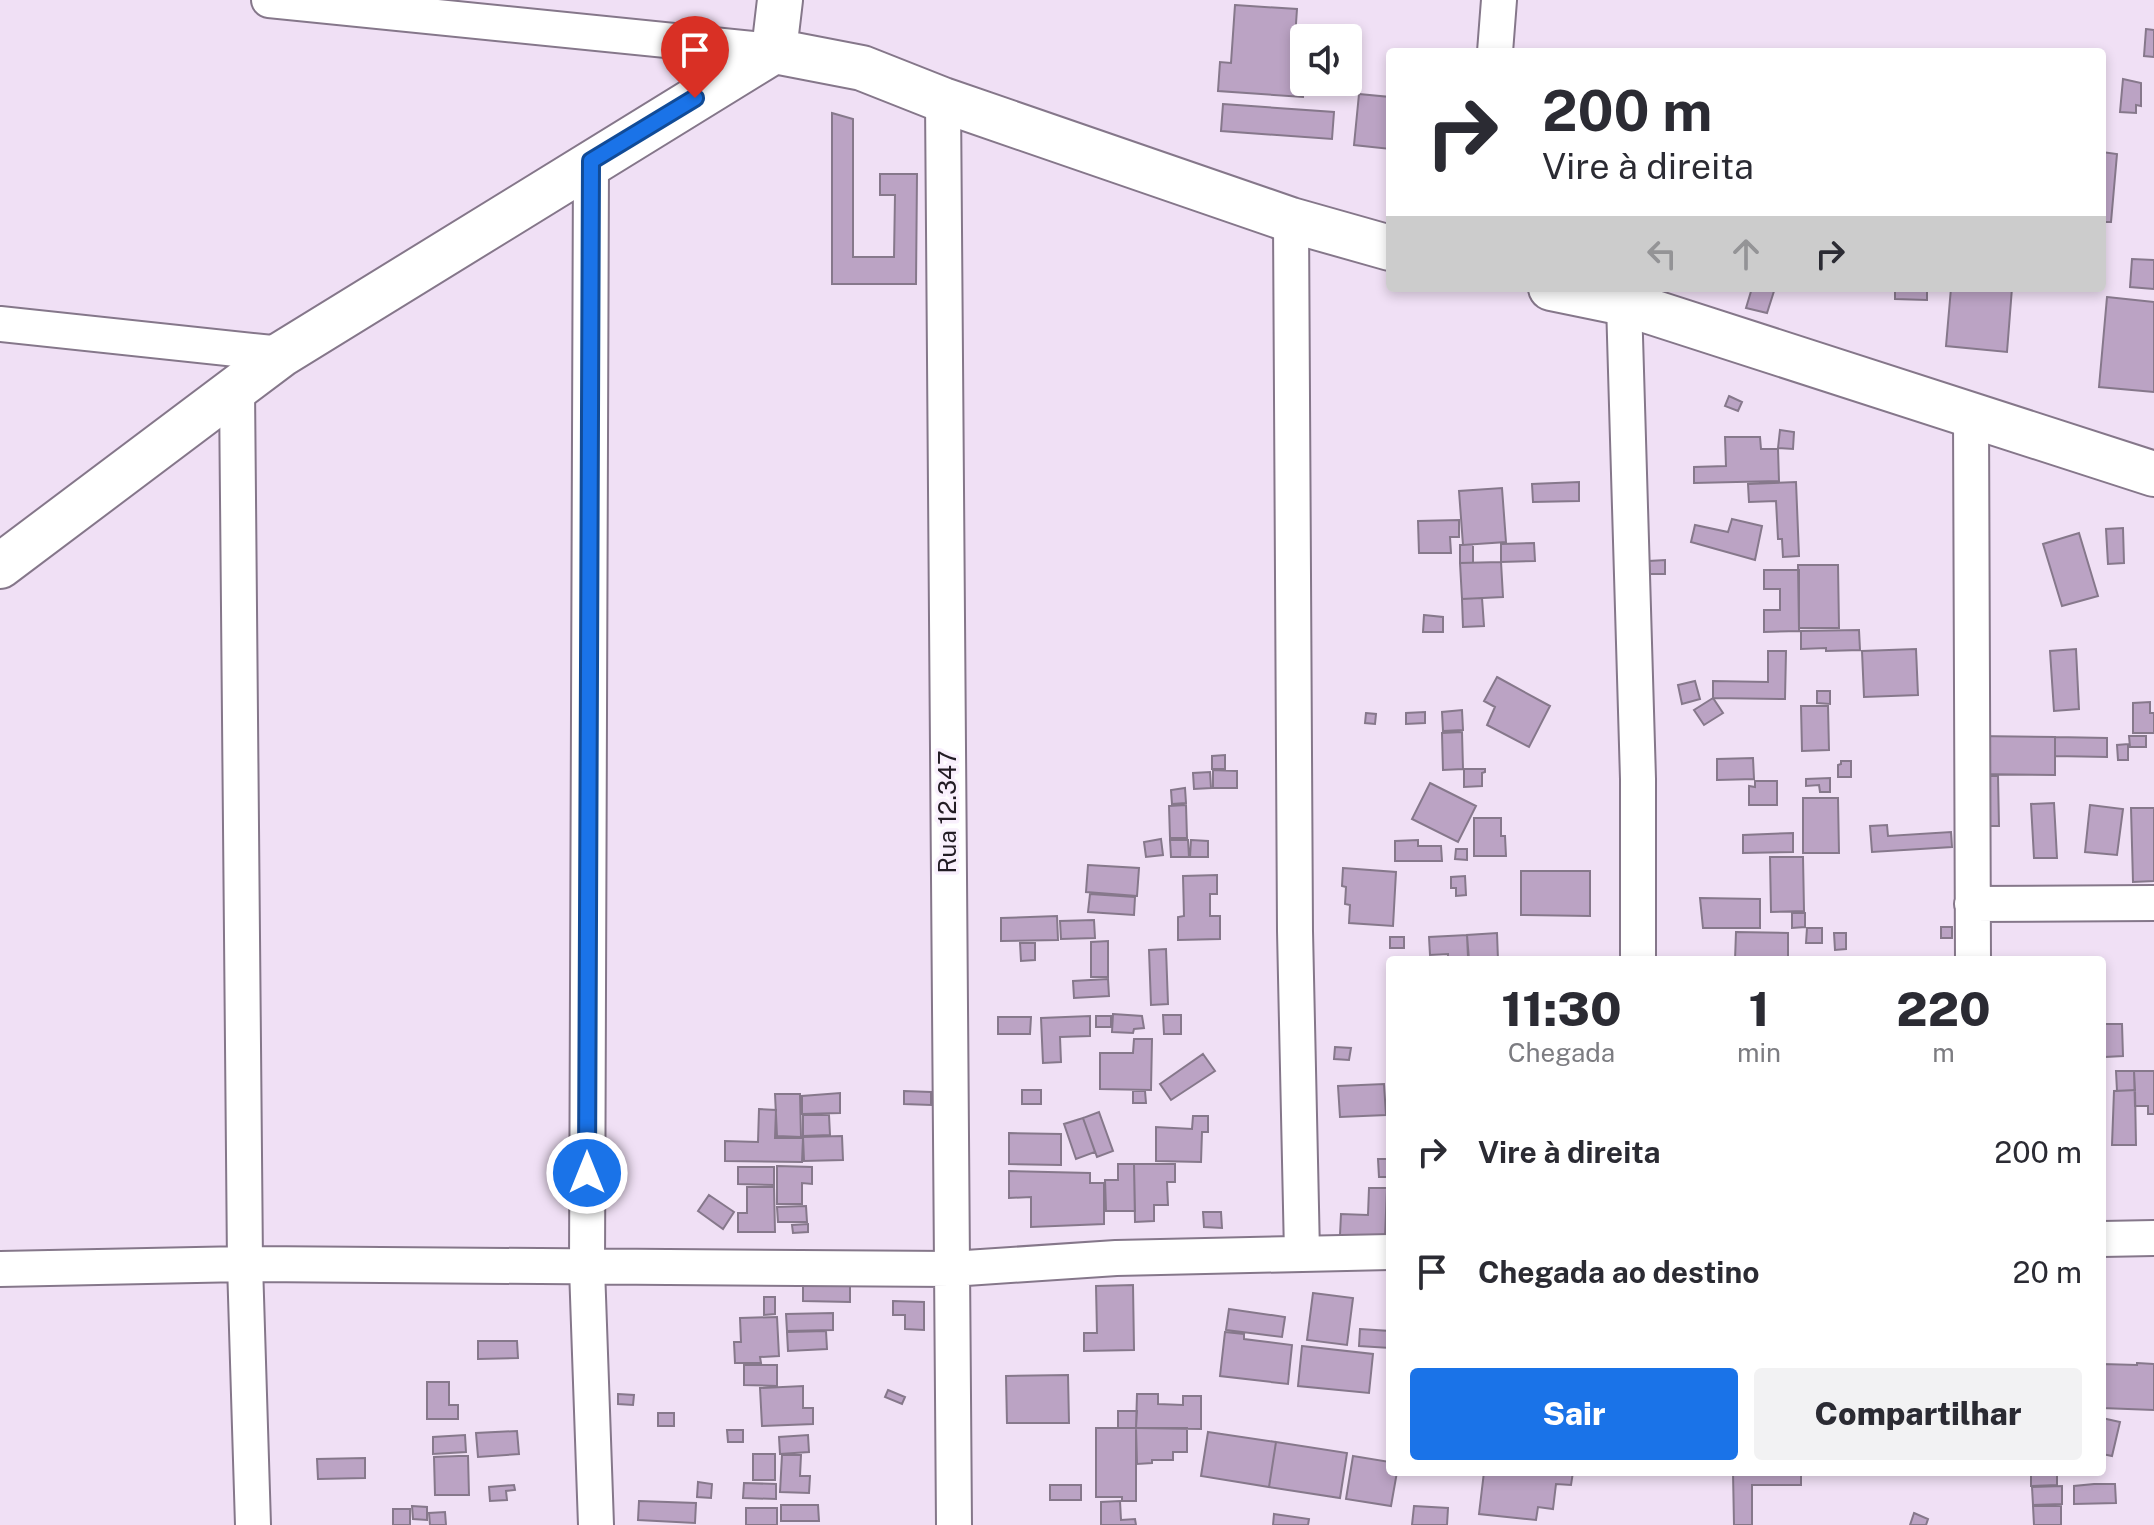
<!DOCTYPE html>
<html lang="pt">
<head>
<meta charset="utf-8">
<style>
	body { margin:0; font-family:"Public Sans",sans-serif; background:#f2f2f3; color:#2b2b33; height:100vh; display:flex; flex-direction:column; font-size:30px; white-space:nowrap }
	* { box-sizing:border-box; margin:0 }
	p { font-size:26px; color:#7c7c81 }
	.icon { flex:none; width:44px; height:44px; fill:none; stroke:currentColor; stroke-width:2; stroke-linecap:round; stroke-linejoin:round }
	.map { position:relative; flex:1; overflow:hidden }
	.panel { position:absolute; left:1386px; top:956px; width:720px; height:520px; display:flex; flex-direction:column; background:#fff; border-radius:8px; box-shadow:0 4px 12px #0003 }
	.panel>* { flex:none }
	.top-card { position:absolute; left:1386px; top:48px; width:720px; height:244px; border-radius:8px; box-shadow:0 4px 12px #0003; background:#fff; color:#2b2b33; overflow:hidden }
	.controls { position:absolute; left:1290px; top:24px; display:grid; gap:16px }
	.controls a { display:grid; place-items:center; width:72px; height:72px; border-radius:8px; background:#fff; box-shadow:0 4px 12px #0003; font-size:40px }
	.pin { position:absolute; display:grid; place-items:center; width:68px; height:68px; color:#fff; margin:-82px -34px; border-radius:50% 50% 50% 0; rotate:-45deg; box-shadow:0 0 8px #0007 }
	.pin .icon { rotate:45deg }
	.me { position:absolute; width:88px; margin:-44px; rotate:0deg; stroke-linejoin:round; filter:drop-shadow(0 0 6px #0008) }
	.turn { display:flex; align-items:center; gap:28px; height:168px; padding:0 24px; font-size:36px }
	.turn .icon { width:104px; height:104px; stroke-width:2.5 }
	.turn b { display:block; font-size:56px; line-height:68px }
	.lanes { display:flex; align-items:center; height:76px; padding:0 24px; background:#0003; justify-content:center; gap:40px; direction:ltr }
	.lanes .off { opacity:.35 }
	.eta { display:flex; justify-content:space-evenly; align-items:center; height:136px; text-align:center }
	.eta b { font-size:48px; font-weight:800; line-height:56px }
	.cta { display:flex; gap:16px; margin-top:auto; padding:16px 24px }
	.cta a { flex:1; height:92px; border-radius:8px; background:#1a73e8; color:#fff; font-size:32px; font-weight:800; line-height:92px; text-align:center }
	.cta a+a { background:#f2f2f3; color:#2b2b33 }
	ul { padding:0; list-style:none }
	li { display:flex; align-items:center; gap:24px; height:120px; padding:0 24px }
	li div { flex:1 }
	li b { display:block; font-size:30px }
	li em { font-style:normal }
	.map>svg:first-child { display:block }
	.building { fill:#bba3c4; stroke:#86788b; stroke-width:2 }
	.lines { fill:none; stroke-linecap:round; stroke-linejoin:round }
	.street-casing { stroke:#85778a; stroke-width:38 }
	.secondary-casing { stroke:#85778a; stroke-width:48 }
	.street { stroke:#fff; stroke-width:34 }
	.secondary { stroke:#fff; stroke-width:44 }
	.route-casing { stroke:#114b97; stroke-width:20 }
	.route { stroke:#1a73e8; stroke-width:14 }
	.labels { text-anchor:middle; stroke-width:7; stroke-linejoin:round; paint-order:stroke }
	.street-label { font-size:24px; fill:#221c24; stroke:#f9f0fd }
</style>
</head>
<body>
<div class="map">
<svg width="2154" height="1525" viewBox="0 0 2154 1525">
	<rect width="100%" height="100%" fill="#f0e0f5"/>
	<path class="building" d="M1235,5L1297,9L1295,38H1304L1303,97L1218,91L1220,62L1231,63Z
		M2146,29L2154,30V57L2144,56Z
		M2123,79L2141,83V106L2136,105V113L2120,112Z
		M1359,94L1390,97V149L1354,145Z
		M1223,104L1334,112L1332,139L1221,131Z
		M832,113L853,119V257H894L895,195H880V174H917L916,284H832Z
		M2102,152L2117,154L2111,222H2102Z
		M2132,259L2154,260V289L2130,287Z
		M1752,288H1775L1767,313L1746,308Z
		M1895,288H1927V300L1895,299Z
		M1951,288H2012L2007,352L1946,346Z
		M2107,297L2154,302V392L2099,387Z
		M1729,396L1742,402L1738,411L1725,406Z
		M1780,430L1794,432L1793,449L1778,448Z
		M1725,437H1760L1761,449H1778L1779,481L1694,483V467L1726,466Z
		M1579,482V501L1533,502L1532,484Z
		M1796,482L1799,556L1783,557L1782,539H1778L1776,501L1749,502L1748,484Z
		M1502,488L1506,542L1463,545L1459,491Z
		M1732,519L1762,526L1755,560L1691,542L1695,525L1728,532Z
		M1459,520V537H1450L1451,553H1419L1418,521Z
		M2123,528L2124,563L2108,564L2106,529Z
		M2079,533L2098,596L2062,606L2043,544Z
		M1534,543L1535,561L1501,562V544Z
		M1460,545H1473V563H1460Z
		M1665,560V574H1650L1649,561Z
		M1501,562L1503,597L1462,599L1460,563Z
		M1798,565H1838L1839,628H1799Z
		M1764,570H1799V631L1764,632V610H1780V589H1764Z
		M1482,598L1484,626L1463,627L1462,599Z
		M1424,615L1443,617V632H1423Z
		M1859,630L1860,650L1826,651V648L1801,649V631Z
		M1916,649L1918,695L1864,697L1862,651Z
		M2076,649L2079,709L2054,711L2050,651Z
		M1768,651H1786L1785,699L1713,698V681L1768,682Z
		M1497,677L1550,706L1529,747L1487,725L1495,707L1484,701Z
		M1695,681L1700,699L1682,704L1678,685Z
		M1817,691H1830V704L1817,703Z
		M1713,698L1723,713L1704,725L1694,710Z
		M2150,702V713H2154V733H2133V703Z
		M1801,706H1828L1829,750L1802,751Z
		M1462,710L1463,730L1443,731L1442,712Z
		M1425,712V723L1406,724V713Z
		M1366,713L1376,714L1375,724L1365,723Z
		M1462,732L1463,769L1443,770L1442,733Z
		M1976,736L2055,737V775L1976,774Z
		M2129,736H2146V747H2130Z
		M2055,737L2107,738V757L2055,756Z
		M2128,744V760H2118L2117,745Z
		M1225,755V769H1212V756Z
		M1753,758L1754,779L1717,780V759Z
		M1841,761H1851V777H1838V765L1841,764Z
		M1464,769H1485V772L1482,773V786L1464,787Z
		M1213,770L1237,771V788H1213Z
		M1210,772L1211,788L1194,789L1193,773Z
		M1982,776H1998L1999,826H1983Z
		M1830,778V792H1820L1819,785L1806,786V779Z
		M1755,781H1777V805H1749V786L1755,787Z
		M1430,783L1476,806L1458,842L1412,819Z
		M1185,788L1186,803L1172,804L1171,790Z
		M1803,798H1838L1839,853H1803Z
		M2054,803L2057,858H2034L2031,804Z
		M1186,805L1187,838H1170L1169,806Z
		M2090,805L2123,809L2117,855L2085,852Z
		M2131,808H2154V881L2133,882Z
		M1474,818H1501V836H1505L1506,856H1474Z
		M1887,825L1888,836L1951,832L1952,847L1872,852L1870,826Z
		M1793,833V852L1743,853V835Z
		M1161,839L1163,855L1146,857L1144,842Z
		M1170,840H1188L1189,857H1171Z
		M1191,840L1208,841V857H1190Z
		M1418,840V846H1441L1442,861H1395V841Z
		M1456,849H1467V860L1455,859Z
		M1770,857H1803L1804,911L1771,912Z
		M1088,865L1139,868L1137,896L1086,892Z
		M1343,868L1396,872L1393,926L1349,923L1350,905L1345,904L1346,887L1342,886Z
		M1521,871H1590V916L1521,915Z
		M1217,875V894H1210V916H1220V939L1178,940V917L1184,916L1183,876Z
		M1465,876L1466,895L1456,896V888H1451V877Z
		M1090,894L1135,897L1134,915L1088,912Z
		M1700,898L1760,899V928H1703Z
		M1792,913H1805V927L1792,928Z
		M1057,916L1058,940L1001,941V918Z
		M1094,920L1095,938L1061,939L1060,921Z
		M1941,927H1952V938H1941Z
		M1807,928H1822V943H1806Z
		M1736,932L1788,933V960H1735Z
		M1497,933L1498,960H1469L1467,935Z
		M1834,933H1846V949L1835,950Z
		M1467,935L1468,957L1448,958V954L1430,955L1429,937Z
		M1390,937H1404V948H1390Z
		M1108,941V977H1091V942Z
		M1020,943H1035V960L1021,961Z
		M1166,949L1168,1004L1151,1005L1149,950Z
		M1108,979L1109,996L1074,998L1073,981Z
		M1113,1014L1142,1016L1144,1028L1134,1029L1133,1033L1112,1032Z
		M1163,1015H1181V1034H1164Z
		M1090,1016V1036L1060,1037L1061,1062L1043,1063L1041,1018Z
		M1096,1016H1111V1027H1096Z
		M998,1017H1031L1030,1034H998Z
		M2102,1024H2122L2123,1056L2105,1057V1072H2102Z
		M1134,1039H1152L1151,1090L1100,1089V1053H1133Z
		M1335,1047L1351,1048L1349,1060L1334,1059Z
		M1203,1054L1215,1071L1171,1100L1160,1084Z
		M2116,1071H2134L2135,1090L2117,1091Z
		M2134,1071H2154V1114H2148V1106H2135Z
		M1384,1084L1386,1115L1340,1117L1338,1086Z
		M1022,1090H1041V1104H1022Z
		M2135,1090L2136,1145H2112L2114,1091Z
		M904,1091L931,1092V1105L904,1104Z
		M1133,1091H1145L1146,1103H1133Z
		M840,1093V1113L802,1114V1096Z
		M775,1094H800L801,1137L777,1136Z
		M759,1109L776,1110L775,1138H803L802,1162L725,1161V1141L758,1142Z
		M1099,1112L1113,1151L1097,1157L1083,1118Z
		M803,1115H829L830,1135L803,1136Z
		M1193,1116H1208V1132H1202L1201,1162L1156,1161V1127L1192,1129Z
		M1083,1118L1095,1152L1076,1159L1064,1124Z
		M1009,1133L1061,1134V1165L1009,1164Z
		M842,1136L843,1160L804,1161L803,1137Z
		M1378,1159H1390V1177H1379Z
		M1118,1164H1134L1135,1211H1106L1105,1180H1118Z
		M1134,1164H1175V1182H1167L1168,1205H1154V1221L1135,1222Z
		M777,1166L812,1167V1184L802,1183V1204H777Z
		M738,1167H774V1185L738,1184Z
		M1009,1171L1090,1173V1183H1104V1224L1031,1227V1197L1009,1198Z
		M747,1187H774L775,1232H738V1213H747Z
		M1369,1188H1387L1385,1237L1340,1235L1341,1214L1368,1215Z
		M709,1195L734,1212L723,1229L698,1211Z
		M806,1206L807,1222H778L777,1207Z
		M1203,1212H1221L1222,1228L1204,1227Z
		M808,1224V1232L793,1233L792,1225Z
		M803,1283L850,1284V1302L803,1301Z
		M1133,1285L1134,1350L1084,1351V1333H1097L1096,1286Z
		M1313,1293L1353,1298L1347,1345L1307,1340Z
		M764,1297H775V1314L764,1315Z
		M893,1301L924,1302V1330L905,1329V1315H893Z
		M1229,1309L1285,1317L1282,1337L1226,1330Z
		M833,1313V1330L787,1331L786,1314Z
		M777,1317L779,1356L760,1357L761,1363H735L734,1342H741L740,1318Z
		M1360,1329L1390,1331V1348L1359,1346Z
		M826,1331L827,1349L788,1351L787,1332Z
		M1225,1332L1244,1334V1339L1292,1345L1288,1384L1220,1376Z
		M478,1341H517L518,1358L478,1359Z
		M1302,1346L1373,1354L1369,1393L1298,1386Z
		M2137,1363L2154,1364V1410L2102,1408L2103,1364L2137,1365Z
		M744,1365H777V1386L744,1385Z
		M1068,1375L1069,1423H1007L1006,1376Z
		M427,1382H449V1405H458V1419H427Z
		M803,1386V1408H813V1424L762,1426L760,1388Z
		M888,1390L905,1397L902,1404L885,1397Z
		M618,1394L634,1395L633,1405L618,1404Z
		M1137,1394H1158V1404L1183,1405V1396H1201V1429L1136,1428Z
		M1118,1411H1137L1136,1428H1118Z
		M658,1413H674V1426H658Z
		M2102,1418L2120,1422L2112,1456L2102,1454Z
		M1096,1428H1136V1501H1122V1497H1096Z
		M1136,1428H1187V1452H1173V1460H1152V1463L1137,1464Z
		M727,1430H743V1442H728Z
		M517,1431L519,1454L478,1457L476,1433Z
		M1208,1432L1276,1442L1269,1487L1201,1476Z
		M465,1435L466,1452L433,1454V1437Z
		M808,1435L809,1452L780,1454L779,1437Z
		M1276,1442L1347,1453L1340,1498L1269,1487Z
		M753,1454H775V1480H753Z
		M782,1455H801L800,1476H810L809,1493L780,1492Z
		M459,1456H468L469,1495H435L434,1457Z
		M1353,1456L1390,1462V1472H1397L1391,1506L1346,1499Z
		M365,1458V1478L318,1479L317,1459Z
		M1484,1472H1573L1571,1485L1556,1484L1553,1509L1538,1507L1536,1520L1479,1514Z
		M1733,1472H1801V1485H1752V1525H1734Z
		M2031,1472H2057V1485L2031,1486Z
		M698,1482L712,1484L711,1498L697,1497Z
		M744,1483L776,1484V1499L743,1498Z
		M2094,1484H2115L2116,1503L2074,1504V1486Z
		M514,1485L515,1490L506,1491L507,1500L490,1501L489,1487Z
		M1050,1485H1081V1500H1050Z
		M2062,1486V1504L2033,1505L2032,1487Z
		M639,1501L696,1503L695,1523L638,1520Z
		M1120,1501L1121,1520L1135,1519L1136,1525H1101V1502Z
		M781,1505H818L819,1521H781Z
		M412,1506L427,1507V1520L413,1519Z
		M1414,1506L1448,1508L1447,1525H1412Z
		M2033,1506H2061V1525H2034Z
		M746,1508H777V1525H746Z
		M393,1509H410V1525H393Z
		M445,1512L446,1525H430L429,1513Z
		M1914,1513L1928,1519L1926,1525H1910Z
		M1274,1514L1309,1519L1308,1525H1273Z"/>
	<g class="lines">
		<g class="street-casing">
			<path id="street" d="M269,0L774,51
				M1495,52L1499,0
				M943,100L954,1525
				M591,161L587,1268L596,1525
				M1291,220L1295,931L1302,1253
				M1624,303L1638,779V960
				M0,324L282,354
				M237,389L245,1264L253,1525
				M1971,416L1973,960
				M1972,904L2154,903
				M2102,1239L2154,1238
				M0,1269L245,1264L951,1269L1116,1258L1390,1252"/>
		</g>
		<g class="secondary-casing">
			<path id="secondary" d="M774,51L780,0
				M1551,288L1624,303L2154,474
				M0,566L282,354L774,51L862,68L943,100L1291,220L1390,248"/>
		</g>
		<use href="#street" class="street"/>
		<use href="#secondary" class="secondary"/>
	</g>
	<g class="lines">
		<g class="route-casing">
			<path id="route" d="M587,1173L591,161L695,98"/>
		</g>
		<use href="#route" class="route"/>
	</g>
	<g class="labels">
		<g class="street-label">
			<text transform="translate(948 812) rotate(-90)" y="8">Rua 12.347</text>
		</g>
	</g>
</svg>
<div class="controls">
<a><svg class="icon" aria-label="sound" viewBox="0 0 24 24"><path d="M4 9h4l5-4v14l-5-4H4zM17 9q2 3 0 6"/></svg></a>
</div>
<div class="pin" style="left:695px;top:98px;background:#d93025"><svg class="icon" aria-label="arrive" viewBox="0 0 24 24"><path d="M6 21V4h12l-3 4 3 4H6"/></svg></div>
<svg class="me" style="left:587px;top:1173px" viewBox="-20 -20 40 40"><circle r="17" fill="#1a73e8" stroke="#fff" stroke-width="3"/><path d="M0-11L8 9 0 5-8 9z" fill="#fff"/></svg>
<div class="top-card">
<div class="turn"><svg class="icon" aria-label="right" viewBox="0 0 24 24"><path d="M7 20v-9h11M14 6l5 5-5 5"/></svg><div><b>200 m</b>Vire à direita</div></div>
<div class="lanes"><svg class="icon off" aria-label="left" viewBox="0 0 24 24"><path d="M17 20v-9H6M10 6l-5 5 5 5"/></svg><svg class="icon off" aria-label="ahead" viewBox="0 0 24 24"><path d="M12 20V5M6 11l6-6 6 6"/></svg><svg class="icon" aria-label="right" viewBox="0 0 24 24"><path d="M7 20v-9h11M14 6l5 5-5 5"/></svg></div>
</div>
<section class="panel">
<div class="eta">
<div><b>11:30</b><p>Chegada</p></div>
<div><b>1</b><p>min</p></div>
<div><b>220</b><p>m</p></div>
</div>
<ul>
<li><svg class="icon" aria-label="right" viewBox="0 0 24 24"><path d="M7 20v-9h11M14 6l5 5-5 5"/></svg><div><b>Vire à direita</b></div><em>200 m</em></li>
<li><svg class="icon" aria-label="arrive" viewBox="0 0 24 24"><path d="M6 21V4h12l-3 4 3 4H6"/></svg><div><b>Chegada ao destino</b></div><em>20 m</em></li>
</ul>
<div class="cta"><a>Sair</a><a>Compartilhar</a></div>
</section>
</div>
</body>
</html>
